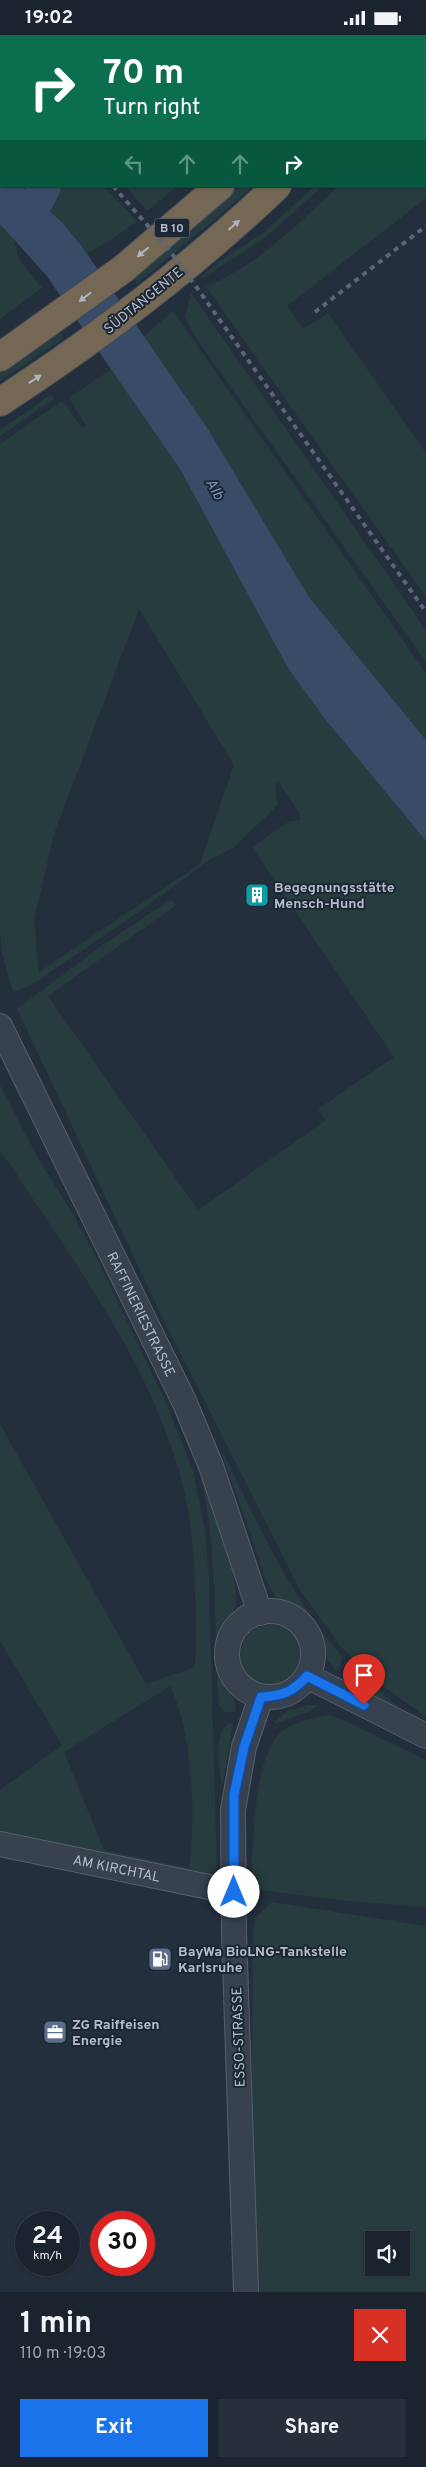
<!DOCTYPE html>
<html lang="en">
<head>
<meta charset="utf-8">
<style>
	body { margin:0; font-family:Overpass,sans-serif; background:#282f3a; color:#f1f3f6; height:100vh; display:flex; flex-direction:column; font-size:19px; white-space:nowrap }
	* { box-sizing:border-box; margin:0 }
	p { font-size:16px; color:#a0a4aa }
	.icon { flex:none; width:28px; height:28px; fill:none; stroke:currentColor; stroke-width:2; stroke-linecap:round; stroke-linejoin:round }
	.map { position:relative; height:2257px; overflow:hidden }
	.panel { display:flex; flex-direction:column; background:#1b232e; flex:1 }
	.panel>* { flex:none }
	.top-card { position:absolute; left:0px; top:0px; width:426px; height:152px; box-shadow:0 1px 4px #0004,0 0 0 1px #39404a; background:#0b6e4f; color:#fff; overflow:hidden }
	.controls { position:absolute; left:365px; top:2196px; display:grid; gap:10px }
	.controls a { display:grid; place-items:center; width:45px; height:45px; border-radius:0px; background:#1b232e; box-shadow:0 1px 4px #0004,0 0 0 1px #39404a; font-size:25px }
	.speed { position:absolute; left:15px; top:2176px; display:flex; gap:10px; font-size:25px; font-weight:700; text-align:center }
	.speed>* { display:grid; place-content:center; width:65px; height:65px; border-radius:50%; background:#1b232e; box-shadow:0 1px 4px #0004,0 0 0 1px #39404a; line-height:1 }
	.speed small { font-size:12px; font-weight:400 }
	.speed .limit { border:8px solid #d22; background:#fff; color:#111 }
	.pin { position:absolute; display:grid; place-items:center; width:42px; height:42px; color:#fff; margin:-51px -21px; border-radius:50% 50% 50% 0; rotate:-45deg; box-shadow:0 0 5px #0007 }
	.pin .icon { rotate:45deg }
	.me { position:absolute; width:55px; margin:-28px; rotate:0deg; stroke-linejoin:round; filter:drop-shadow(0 0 4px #0008) }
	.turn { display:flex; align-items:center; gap:18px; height:105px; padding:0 20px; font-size:22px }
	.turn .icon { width:65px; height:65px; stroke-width:2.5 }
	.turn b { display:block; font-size:35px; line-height:42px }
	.lanes { display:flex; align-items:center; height:48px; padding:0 20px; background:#0003; justify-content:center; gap:25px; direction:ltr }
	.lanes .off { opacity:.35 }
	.round { display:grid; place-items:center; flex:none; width:52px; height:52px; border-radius:0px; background:#282f3a }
	.head { display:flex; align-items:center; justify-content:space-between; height:85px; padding:0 20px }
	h1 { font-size:30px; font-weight:700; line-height:38px }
	.button { display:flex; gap:10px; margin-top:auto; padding:10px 20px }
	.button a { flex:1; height:58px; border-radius:0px; background:#1a73e8; color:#fff; font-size:20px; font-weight:700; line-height:58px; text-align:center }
	.button a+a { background:#282f3a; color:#f1f3f6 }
	.status { display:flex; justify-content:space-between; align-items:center; height:35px; padding:0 25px; background:#1b232e; direction:ltr }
	.status svg { height:14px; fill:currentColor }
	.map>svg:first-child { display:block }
	.green { fill:#263c3f; fill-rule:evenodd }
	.water { fill:#394c67 }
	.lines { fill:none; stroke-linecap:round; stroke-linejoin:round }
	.river { stroke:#394c67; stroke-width:32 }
	.minor-casing { stroke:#565f6c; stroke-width:26 }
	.highway-casing { stroke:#434c59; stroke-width:30 }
	.minor { stroke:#38414e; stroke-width:24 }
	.highway { stroke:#746855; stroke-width:28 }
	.rail { stroke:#5a6575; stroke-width:4; stroke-dasharray:5 5; stroke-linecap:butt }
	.oneway { fill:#aeb4bd }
	.route-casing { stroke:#114b97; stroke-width:12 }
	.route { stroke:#1a73e8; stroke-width:9 }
	.labels { text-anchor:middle; stroke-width:4; stroke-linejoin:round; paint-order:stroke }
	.shield { fill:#1d2633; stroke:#878f9c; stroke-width:1 }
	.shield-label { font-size:12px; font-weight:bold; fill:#b4bcc9 }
	.street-label { font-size:14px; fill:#b4bcc9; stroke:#1d2633 }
	.poi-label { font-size:14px; font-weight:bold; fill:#b4bcc9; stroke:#1d2633; text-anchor:start }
	.water-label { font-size:15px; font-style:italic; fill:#7c92b1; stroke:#1d2633 }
</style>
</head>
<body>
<div class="status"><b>19:02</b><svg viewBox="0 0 49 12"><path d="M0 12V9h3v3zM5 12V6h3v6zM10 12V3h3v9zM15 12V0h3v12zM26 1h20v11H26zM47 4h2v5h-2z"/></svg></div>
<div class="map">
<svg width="426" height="2257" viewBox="0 0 426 2257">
	<rect width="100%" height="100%" fill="#242f3e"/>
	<path class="green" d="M426,67V163L287,271L303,294L328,278L426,418V562L206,252C257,230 299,189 338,151H425Z
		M21,151H103L137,186L114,203L87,219L63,188Z
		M125,151H177L147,176Z
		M240,151H254L137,249L132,240Z
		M315,151H323L266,202L202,244L200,242L225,222L264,197Z
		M0,189L13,202L19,224L42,253L0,284Z
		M191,258L426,595V627L195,302L185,282Z
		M173,276L426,638V705L309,562L206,391L144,301Z
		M58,294L64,303L0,346V334Z
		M112,334L180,434L243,549L325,684L426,806V1682L380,1649L340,1611L300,1555L163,1284L17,974L100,912L172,864L176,870L48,961L198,1175L326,1085L318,1074L394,1022L252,812L290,786L300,785L299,778L279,747L275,750L278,770L234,812L208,826L143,874L30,951L13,957L2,918L0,896V409L60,367L65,369L82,393L86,390L70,365V362ZM139,574L234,730L200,829L39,937L34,885L54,799Z
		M50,360L54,364L0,401V395Z
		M0,1050L39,1125L73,1179L98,1226L167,1370L193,1436L205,1495L209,1543L217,1836L207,1843L0,1805V1755L62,1710L0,1606V1389L146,1649L195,1632C196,1570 197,1496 179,1436C146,1322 73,1226 9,1128L0,1117ZM170,1651C193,1698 196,1782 189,1833L104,1815L64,1717Z
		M224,1419C259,1492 290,1560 342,1622L341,1630L337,1636L328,1626L316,1596L311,1588L275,1561L266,1545L246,1485L222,1421Z
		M203,1441C213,1472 237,1533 236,1564C235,1587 217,1603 219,1626C221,1644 234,1658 236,1676C228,1678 224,1678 219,1671C213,1595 218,1519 201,1444Z
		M240 1620a30 30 0 1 1 60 0a30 30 0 1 1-60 0Z
		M354,1637L358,1638L401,1674V1676L345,1643Z
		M309,1670H318L307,1678L273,1689L287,1676Z
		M328,1680L341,1684L426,1725V1872L337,1865L261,1855C257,1849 252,1842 252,1834C250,1826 253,1816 253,1807C255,1777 258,1724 278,1700C289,1688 313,1683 328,1680Z
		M229,1688L233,1689L223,1749H221C220,1731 212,1700 229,1688Z
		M272,1867L426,1891V2257H258L252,2043L253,1900L255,1883ZM374,2205H401V2232H374Z"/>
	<path class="water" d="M0,137L1,151H21L63,188L83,213L206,391L309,562L426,705V806L325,684L288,633L180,434L46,240L0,189Z"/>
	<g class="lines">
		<path class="river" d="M130,1L131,0
			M30,181L45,151"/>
		<g class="minor-casing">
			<g id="minor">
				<path id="s1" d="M0,991L184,1366L211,1431L260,1578"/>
				<circle cx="270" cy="1619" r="43"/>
				<path d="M307,1641L426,1701"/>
				<path id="s2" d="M0,1809L233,1857"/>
				<path d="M246,2257L234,1898L233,1775L244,1712L261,1662"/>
			</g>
		</g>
		<g class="highway-casing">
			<path id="highway" d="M374,1L376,0
				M425,1L426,0
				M425,45H426
				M0,322L123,234L220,151
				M0,367C98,303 192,232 277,151"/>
		</g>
		<use href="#minor" class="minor"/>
		<use href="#highway" class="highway"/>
		<path class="rail" d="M0,54L1,55
			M113,151L170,216L200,257L426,577
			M315,277L426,191"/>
	</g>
	<defs><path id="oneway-solid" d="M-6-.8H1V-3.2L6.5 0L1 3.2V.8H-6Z" transform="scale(1.25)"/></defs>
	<g class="oneway">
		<use href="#oneway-solid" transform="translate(234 190) rotate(-41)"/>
		<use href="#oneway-solid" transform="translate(143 217) rotate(140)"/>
		<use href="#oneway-solid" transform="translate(85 262) rotate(143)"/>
		<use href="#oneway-solid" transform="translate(35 344) rotate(-33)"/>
	</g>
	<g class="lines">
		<g class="route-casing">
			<path id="route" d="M234,1857V1760L244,1712L261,1662C282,1661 293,1657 307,1641L364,1670"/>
		</g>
		<use href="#route" class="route"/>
	</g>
	<defs>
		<g id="building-square" transform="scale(1.25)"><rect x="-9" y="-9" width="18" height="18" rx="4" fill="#0f9aa8" stroke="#1d2633"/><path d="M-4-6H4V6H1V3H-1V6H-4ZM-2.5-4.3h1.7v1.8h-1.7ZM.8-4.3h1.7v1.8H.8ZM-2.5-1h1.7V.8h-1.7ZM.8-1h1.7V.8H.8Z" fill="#fff"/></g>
		<g id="fuel-square" transform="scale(1.25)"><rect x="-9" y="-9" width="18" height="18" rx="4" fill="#5c6f8a" stroke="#1d2633"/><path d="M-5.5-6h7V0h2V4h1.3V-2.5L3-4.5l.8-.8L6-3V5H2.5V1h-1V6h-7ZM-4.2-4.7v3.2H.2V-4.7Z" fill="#fff"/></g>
		<g id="office-square" transform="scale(1.25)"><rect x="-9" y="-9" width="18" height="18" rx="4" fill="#5c6f8a" stroke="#1d2633"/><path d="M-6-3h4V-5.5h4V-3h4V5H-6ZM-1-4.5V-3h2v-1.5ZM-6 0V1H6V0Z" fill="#fff"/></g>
	</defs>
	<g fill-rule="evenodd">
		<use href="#building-square" x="257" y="860"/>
		<use href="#fuel-square" x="160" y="1924"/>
		<use href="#office-square" x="55" y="1997"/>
	</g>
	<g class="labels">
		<rect class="shield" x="154.5" y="183.5" width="35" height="19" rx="4"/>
		<g class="shield-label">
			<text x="172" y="197">B 10</text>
		</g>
		<g class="street-label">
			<text transform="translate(143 265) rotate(-39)" y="5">SÜDTANGENTE</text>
			<text dy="5" stroke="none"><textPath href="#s1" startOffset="321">RAFFINERIESTRASSE</textPath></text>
			<text dy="5" stroke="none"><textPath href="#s2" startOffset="119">AM KIRCHTAL</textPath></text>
			<text transform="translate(238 2002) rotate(-92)" y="5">ESSO-STRASSE</text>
		</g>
		<g class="poi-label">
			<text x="274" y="857">Begegnungsstätte<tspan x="274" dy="16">Mensch-Hund</tspan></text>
			<text x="178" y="1921">BayWa BioLNG-Tankstelle<tspan x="178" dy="16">Karlsruhe</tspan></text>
			<text x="72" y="1994">ZG Raiffeisen<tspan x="72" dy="16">Energie</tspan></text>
		</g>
		<g class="water-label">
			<text transform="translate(215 454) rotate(60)" y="5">Alb</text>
		</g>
	</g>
</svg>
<div class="controls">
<a><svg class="icon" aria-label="sound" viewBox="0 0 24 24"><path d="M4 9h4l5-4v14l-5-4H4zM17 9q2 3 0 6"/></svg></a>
</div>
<div class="speed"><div>24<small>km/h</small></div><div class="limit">30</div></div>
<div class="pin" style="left:364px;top:1670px;background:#d93025"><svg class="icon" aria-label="arrive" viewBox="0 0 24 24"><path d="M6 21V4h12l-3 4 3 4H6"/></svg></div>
<svg class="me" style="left:234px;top:1857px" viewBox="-20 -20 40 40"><circle r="19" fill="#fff"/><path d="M0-13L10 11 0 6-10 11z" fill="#1a73e8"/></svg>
<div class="top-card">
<div class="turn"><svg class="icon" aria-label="right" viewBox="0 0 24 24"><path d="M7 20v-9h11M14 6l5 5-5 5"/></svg><div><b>70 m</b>Turn right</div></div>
<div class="lanes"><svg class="icon off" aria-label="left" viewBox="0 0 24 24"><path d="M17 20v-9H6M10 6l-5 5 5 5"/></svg><svg class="icon off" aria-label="ahead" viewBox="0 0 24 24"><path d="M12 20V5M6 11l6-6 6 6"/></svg><svg class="icon off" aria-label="ahead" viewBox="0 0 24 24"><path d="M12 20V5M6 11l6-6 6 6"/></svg><svg class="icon" aria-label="right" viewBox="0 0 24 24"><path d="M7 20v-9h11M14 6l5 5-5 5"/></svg></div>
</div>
</div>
<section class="panel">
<div class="head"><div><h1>1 min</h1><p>110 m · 19:03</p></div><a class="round" style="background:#d93025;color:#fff"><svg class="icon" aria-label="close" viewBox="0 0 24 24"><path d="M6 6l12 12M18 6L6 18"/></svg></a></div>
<div class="button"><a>Exit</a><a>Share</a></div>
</section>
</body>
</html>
